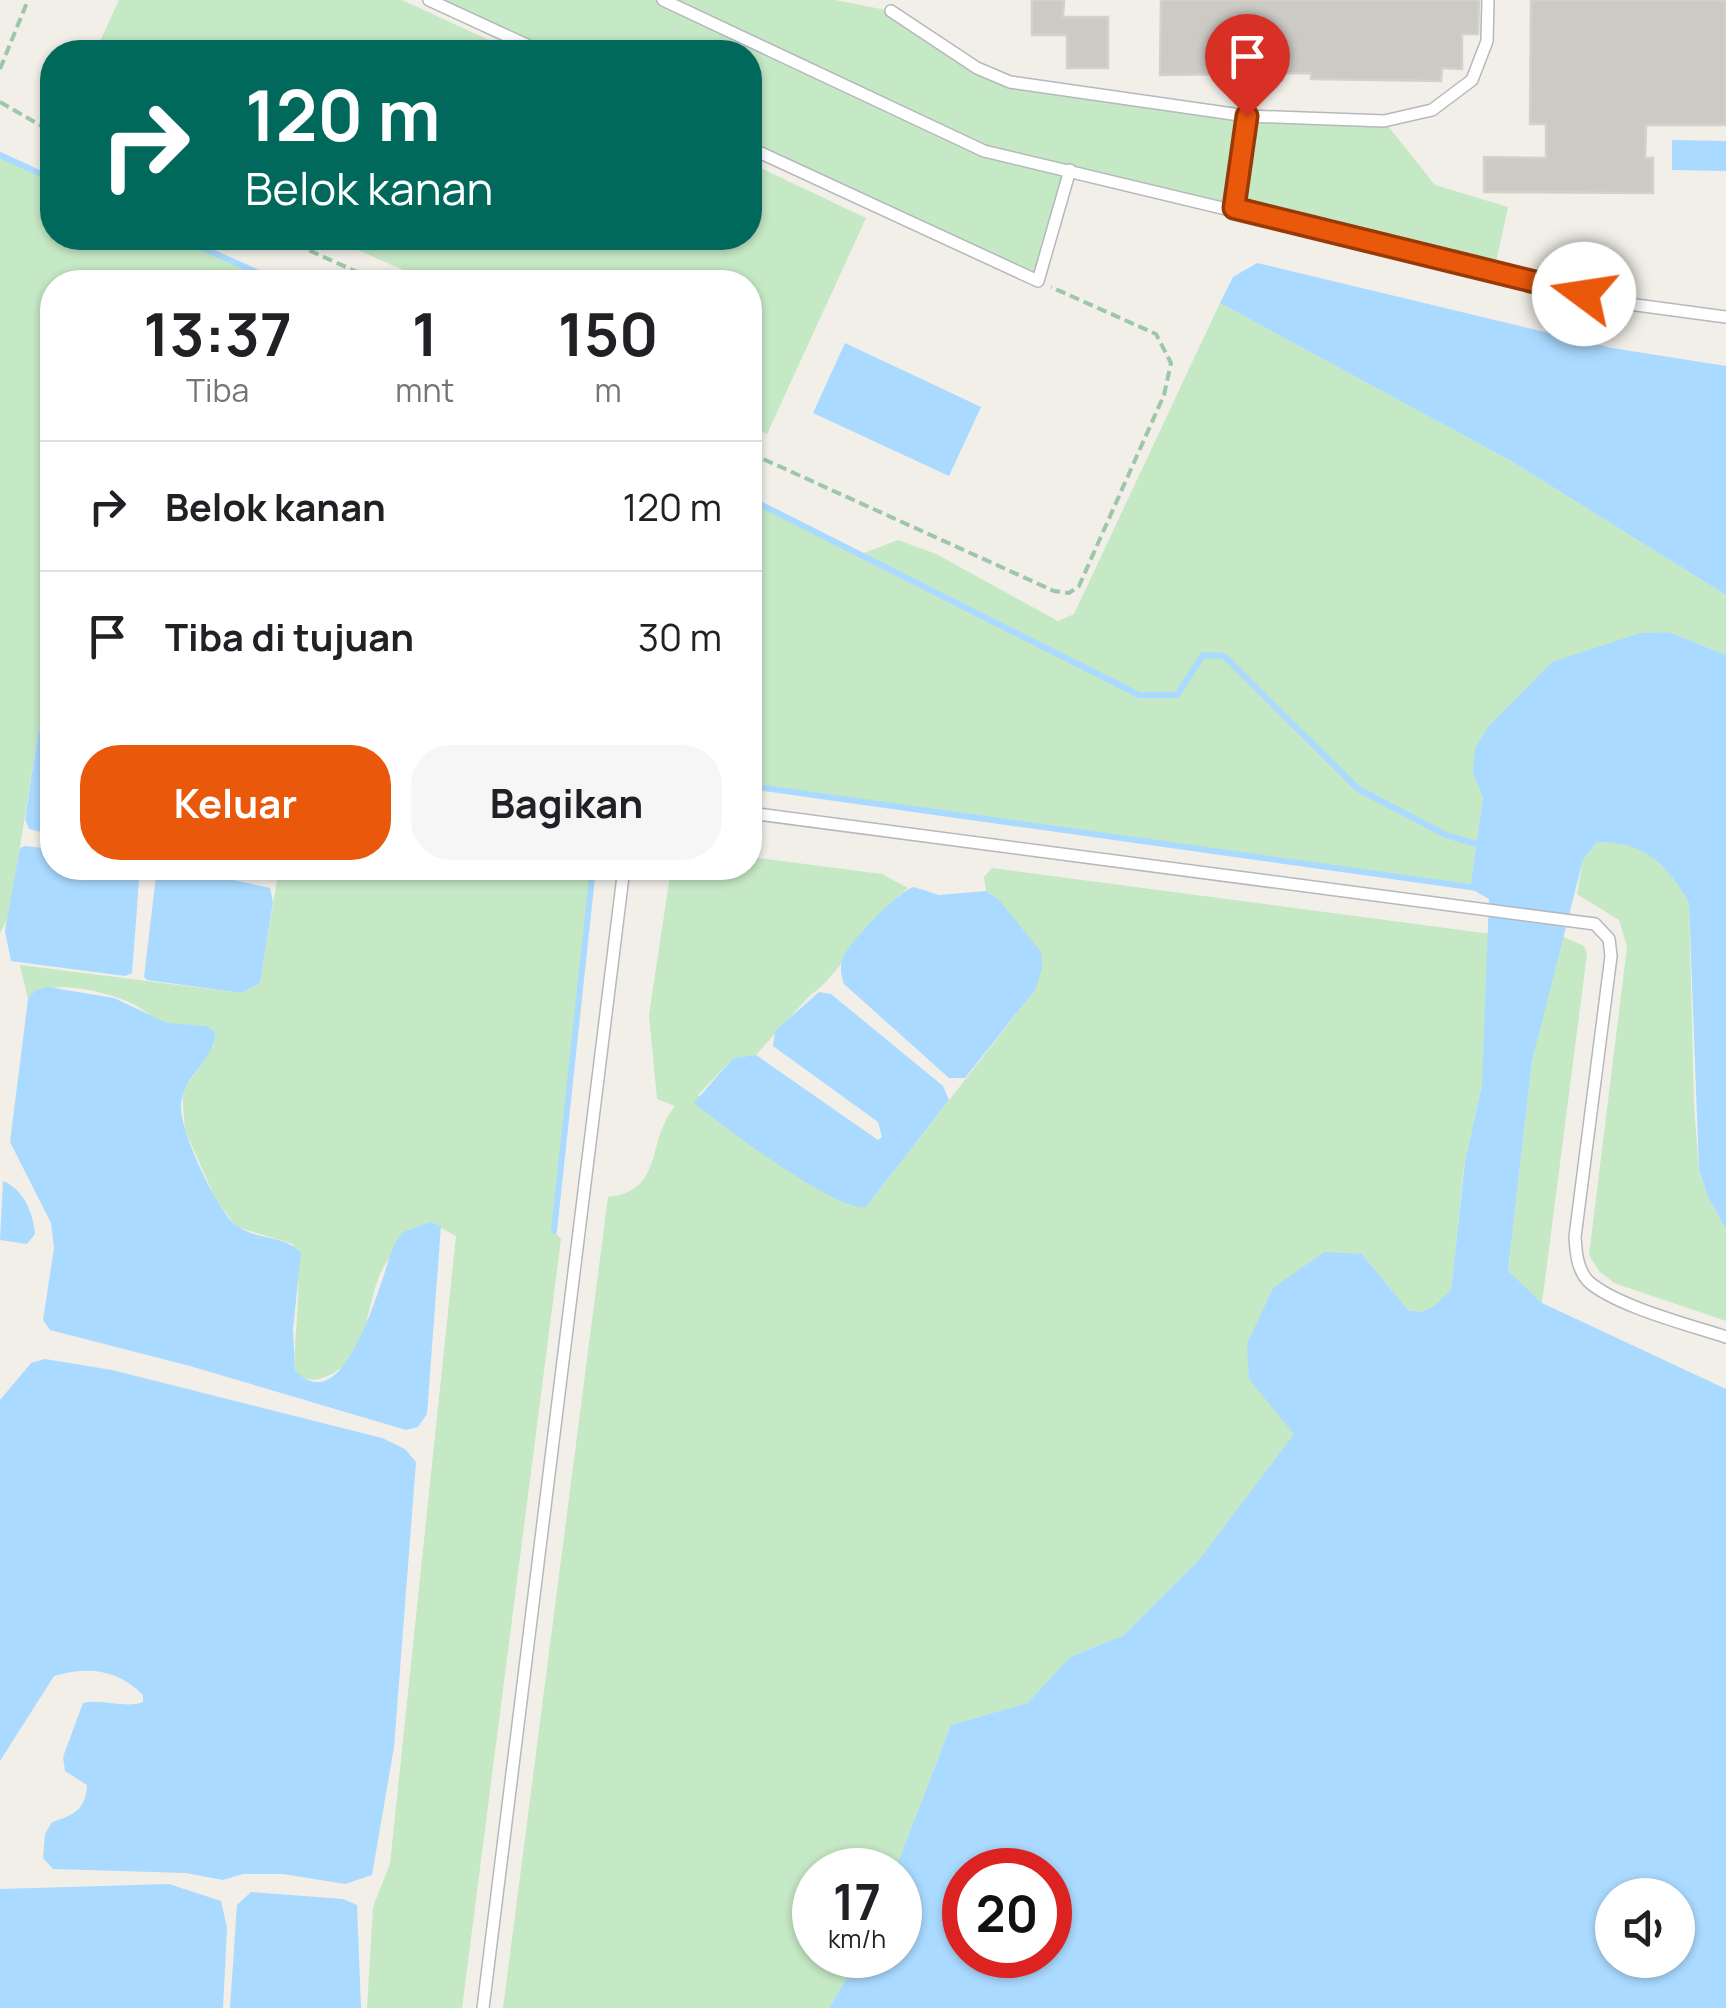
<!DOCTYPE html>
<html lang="id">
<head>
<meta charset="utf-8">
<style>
	body { margin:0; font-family:Manrope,sans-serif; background:#f6f6f6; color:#202124; height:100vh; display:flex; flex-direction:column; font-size:38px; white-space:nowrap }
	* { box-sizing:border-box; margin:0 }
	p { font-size:32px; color:#757577 }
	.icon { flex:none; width:55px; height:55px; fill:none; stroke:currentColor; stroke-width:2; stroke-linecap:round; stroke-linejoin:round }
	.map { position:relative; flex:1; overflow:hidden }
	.panel { position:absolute; left:40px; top:270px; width:722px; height:610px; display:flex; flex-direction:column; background:#fff; border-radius:40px; box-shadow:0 2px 8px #0004 }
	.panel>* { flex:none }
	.banner { position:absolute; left:40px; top:40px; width:722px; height:210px; border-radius:40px; box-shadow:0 2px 8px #0004; background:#00695c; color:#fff; overflow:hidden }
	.fabs { position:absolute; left:1595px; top:1878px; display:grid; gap:20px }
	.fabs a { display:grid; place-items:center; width:100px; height:100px; border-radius:50%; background:#fff; box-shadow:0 2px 8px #0004; font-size:50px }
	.speed { position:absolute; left:792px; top:1848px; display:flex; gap:20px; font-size:50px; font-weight:700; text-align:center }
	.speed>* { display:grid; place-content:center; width:130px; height:130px; border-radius:50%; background:#fff; box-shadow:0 2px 8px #0004; line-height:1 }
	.speed small { font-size:25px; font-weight:400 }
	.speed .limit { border:15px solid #d22; background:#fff; color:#111 }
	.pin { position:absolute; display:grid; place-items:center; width:85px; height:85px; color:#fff; margin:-102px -42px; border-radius:50% 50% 50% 0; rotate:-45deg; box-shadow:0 0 10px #0007 }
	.pin .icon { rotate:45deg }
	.me { position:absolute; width:110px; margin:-55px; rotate:284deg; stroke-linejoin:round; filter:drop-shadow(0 0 8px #0008) }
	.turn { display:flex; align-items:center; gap:35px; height:210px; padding:0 40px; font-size:45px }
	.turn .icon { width:130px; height:130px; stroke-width:2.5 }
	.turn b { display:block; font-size:70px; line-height:85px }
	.eta { display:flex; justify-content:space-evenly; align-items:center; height:170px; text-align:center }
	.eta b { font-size:60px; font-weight:700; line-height:70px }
	.primary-button { display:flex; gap:20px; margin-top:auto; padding:20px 40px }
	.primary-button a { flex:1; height:115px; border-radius:40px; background:#ea580c; color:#fff; font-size:40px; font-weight:700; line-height:115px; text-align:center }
	.primary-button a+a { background:#f6f6f6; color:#202124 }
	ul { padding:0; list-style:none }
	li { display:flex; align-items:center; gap:30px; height:130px; padding:0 40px; border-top:2px solid #e0e0e0 }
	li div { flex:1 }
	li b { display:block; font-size:38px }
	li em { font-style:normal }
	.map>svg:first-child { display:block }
	.green { fill:#c5e8c5 }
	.water { fill:#aadaff; fill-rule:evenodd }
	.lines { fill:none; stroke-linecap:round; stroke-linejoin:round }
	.stream { stroke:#aadaff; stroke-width:6 }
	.building { fill:#cccac5; stroke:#d6d1c6; stroke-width:2.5 }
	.lane-casing { stroke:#b5b8bc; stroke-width:14 }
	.path { stroke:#9cc7a9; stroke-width:4; stroke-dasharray:10 5; stroke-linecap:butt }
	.lane { stroke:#fff; stroke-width:11 }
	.route-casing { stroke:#983908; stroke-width:25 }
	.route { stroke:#ea580c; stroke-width:18 }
</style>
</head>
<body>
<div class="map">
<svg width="1726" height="2008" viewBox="0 0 1726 2008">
	<rect width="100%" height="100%" fill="#f1efe8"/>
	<path class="green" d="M119,0H402L515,52H95Z
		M429,0H835L891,11L1010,82L1247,116L1384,121L1435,185L1508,207L1494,272L1071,170L1038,281L750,148V52H542Z
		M0,155L52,179V238H180L279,282H52V715L47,716L38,733L9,916L0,933Z
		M750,163L866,218L767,434L750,426V282H430L331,238H750Z
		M1220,303L1511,461L1726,595V655L1669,632L1641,633L1473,773L1483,796L1470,888L750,786V499L859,555L898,540L936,554L1058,621L1074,614Z
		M1618,841C1654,852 1671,871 1689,903L1694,1105L1699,1171L1708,1197L1726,1229V1321L1614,1283L1599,1271L1589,1255L1627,947L1619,920L1577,894L1583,860L1597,842Z
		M750,857L882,874L908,888C881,908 827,989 811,994L756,1055L733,1058L698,1095C744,1130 811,1197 866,1207L1035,990L999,900L986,891L984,877L992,868L1491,934L1482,1085L1464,1167L1451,1290L1434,1307L1420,1312L1408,1310L1362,1254L1294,1434L1198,1561L1124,1635L1070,1657L1029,1703L951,1725L895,1870H815V1955H860L829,2008H503L608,1197C665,1191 645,1143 675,1106L657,1099L649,1015L670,876L672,868H750Z
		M279,868H593L554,1231L561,1239L462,2008H367L373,1907L390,1864L456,1236L430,1222C416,1235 393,1250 384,1266C363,1303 373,1362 322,1378C310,1382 303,1379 295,1370C293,1328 305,1285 293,1244L237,1227L216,1200L185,1130L182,1093L214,1045L207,1026C194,1025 179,1026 167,1023C153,1019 145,1010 133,1004C108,992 46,976 28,999L20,965L242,993L260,983Z
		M1562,936L1584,946L1587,954L1542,1303L1508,1272L1532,1061Z"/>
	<path class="water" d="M1672,140L1726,141V171L1672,170Z
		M1257,263L1612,348L1726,366V595L1511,461L1220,303L1233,277Z
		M845,343L981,407L949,476L813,413Z
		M1669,632L1726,655V1229L1708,1197L1699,1170L1689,903C1667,864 1644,841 1597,842L1583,860L1532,1061L1508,1271L1542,1303L1726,1389V2008H829L860,1955H900V1870H895L951,1725L1028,1703L1070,1657L1124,1635L1198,1561L1294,1434L1249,1379L1247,1344L1273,1288L1324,1252L1362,1254L1408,1310L1420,1312L1433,1307L1451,1290L1465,1162L1482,1085L1489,899L1470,888L1483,797L1473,773L1475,748L1488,727L1552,662L1641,633ZM965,1870H1050V1955H965ZM1612,1895H1678V1960H1612Z
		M52,715V835L29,829L25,819L38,733L47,716Z
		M25,846L52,849V868H140L132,973L125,976L11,961L5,931L20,848Z
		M157,868H180L270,888L273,902L260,983L242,993L147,980L144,977Z
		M914,887L939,895L986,891L999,900L1041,952L1042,969L1035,990L965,1078H949L844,984C841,976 840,969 842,960C848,943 898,891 914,887Z
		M48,987L114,998L167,1023L207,1026L215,1032C217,1059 180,1077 181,1108C181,1133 217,1211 237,1226C256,1240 286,1235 301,1253L293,1329L295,1370C348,1427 383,1267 396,1241L404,1232L430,1222L441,1226L427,1414L418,1427L406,1430L190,1366L50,1330L43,1320L54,1248L51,1223L10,1142L28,999L36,990Z
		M819,992L831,994L943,1086L949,1100L866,1207C835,1211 723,1126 694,1103L733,1058L756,1055L878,1140L882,1137L878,1122L773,1046L775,1031Z
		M3,1181C24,1190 33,1212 35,1234L27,1244L0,1240Z
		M45,1359L112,1370L382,1438L405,1449L416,1462L394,1747L372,1875L345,1884L283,1874H243L223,1880L186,1873L53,1869L43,1858L45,1834L52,1822C74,1815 86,1810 87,1785L65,1771L63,1757L83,1703C104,1698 124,1709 143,1702V1695C117,1669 89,1666 54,1676L0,1761V1400L31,1363Z
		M169,1884L221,1901L227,1928L223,2008H0V1889Z
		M251,1892L343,1899L357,1905L361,2008H230L237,1905Z"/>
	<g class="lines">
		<path class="stream" d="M0,155L52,179
			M180,238L279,282
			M750,499L1139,695H1177L1203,655L1224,656L1358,789L1446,835L1483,846
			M750,786L1477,888
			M554,1231L593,868"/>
	</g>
	<path class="building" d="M1032,0H1064L1063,17H1108V68H1067V35H1032Z
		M1161,0H1479L1478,34H1462V69L1442,68L1441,81L1311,79V73L1160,75Z
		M1531,0H1726V125H1646L1645,158H1653V193L1484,192V157L1546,158V124H1530Z"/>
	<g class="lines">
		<g class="lane-casing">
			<path id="lane" d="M429,0L542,52
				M663,0L984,151L1614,302L1726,317
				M891,11L977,68L1010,82L1247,116L1384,121L1432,110L1472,80L1487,41L1488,0
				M750,148L1038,281L1070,170
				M1235,207L1247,116
				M750,813L1595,924L1609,939L1611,956L1575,1237C1576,1252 1577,1269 1588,1281C1615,1306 1690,1325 1726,1337
				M483,2008L624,868"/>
		</g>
		<path class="path" d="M0,69L28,0
			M0,102L52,132
			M282,238L379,282
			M750,453L1054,591L1069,593L1079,586L1164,395L1171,363L1156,334L1051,287"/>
		<use href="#lane" class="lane"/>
	</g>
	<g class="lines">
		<g class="route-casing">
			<path id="route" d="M1247,116L1234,208L1584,294"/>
		</g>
		<use href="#route" class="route"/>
	</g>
</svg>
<div class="fabs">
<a><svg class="icon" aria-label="sound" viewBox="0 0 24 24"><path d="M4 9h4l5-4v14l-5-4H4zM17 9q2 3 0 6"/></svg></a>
</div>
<div class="speed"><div>17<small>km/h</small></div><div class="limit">20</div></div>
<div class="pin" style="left:1247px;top:116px;background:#d93025"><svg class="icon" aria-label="arrive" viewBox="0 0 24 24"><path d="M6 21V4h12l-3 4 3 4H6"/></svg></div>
<svg class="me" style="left:1584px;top:294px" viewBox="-20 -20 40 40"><circle r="19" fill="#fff"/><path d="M0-13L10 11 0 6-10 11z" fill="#ea580c"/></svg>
<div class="banner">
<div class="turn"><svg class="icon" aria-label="right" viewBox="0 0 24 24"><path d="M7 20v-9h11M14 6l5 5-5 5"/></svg><div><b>120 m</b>Belok kanan</div></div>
</div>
<section class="panel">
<div class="eta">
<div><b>13:37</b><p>Tiba</p></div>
<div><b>1</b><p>mnt</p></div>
<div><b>150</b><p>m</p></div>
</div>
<ul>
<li><svg class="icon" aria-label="right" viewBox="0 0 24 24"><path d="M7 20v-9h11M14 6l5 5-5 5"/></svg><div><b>Belok kanan</b></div><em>120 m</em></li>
<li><svg class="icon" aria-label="arrive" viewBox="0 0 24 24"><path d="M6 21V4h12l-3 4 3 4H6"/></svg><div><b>Tiba di tujuan</b></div><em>30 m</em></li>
</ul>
<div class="primary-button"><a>Keluar</a><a>Bagikan</a></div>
</section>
</div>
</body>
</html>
